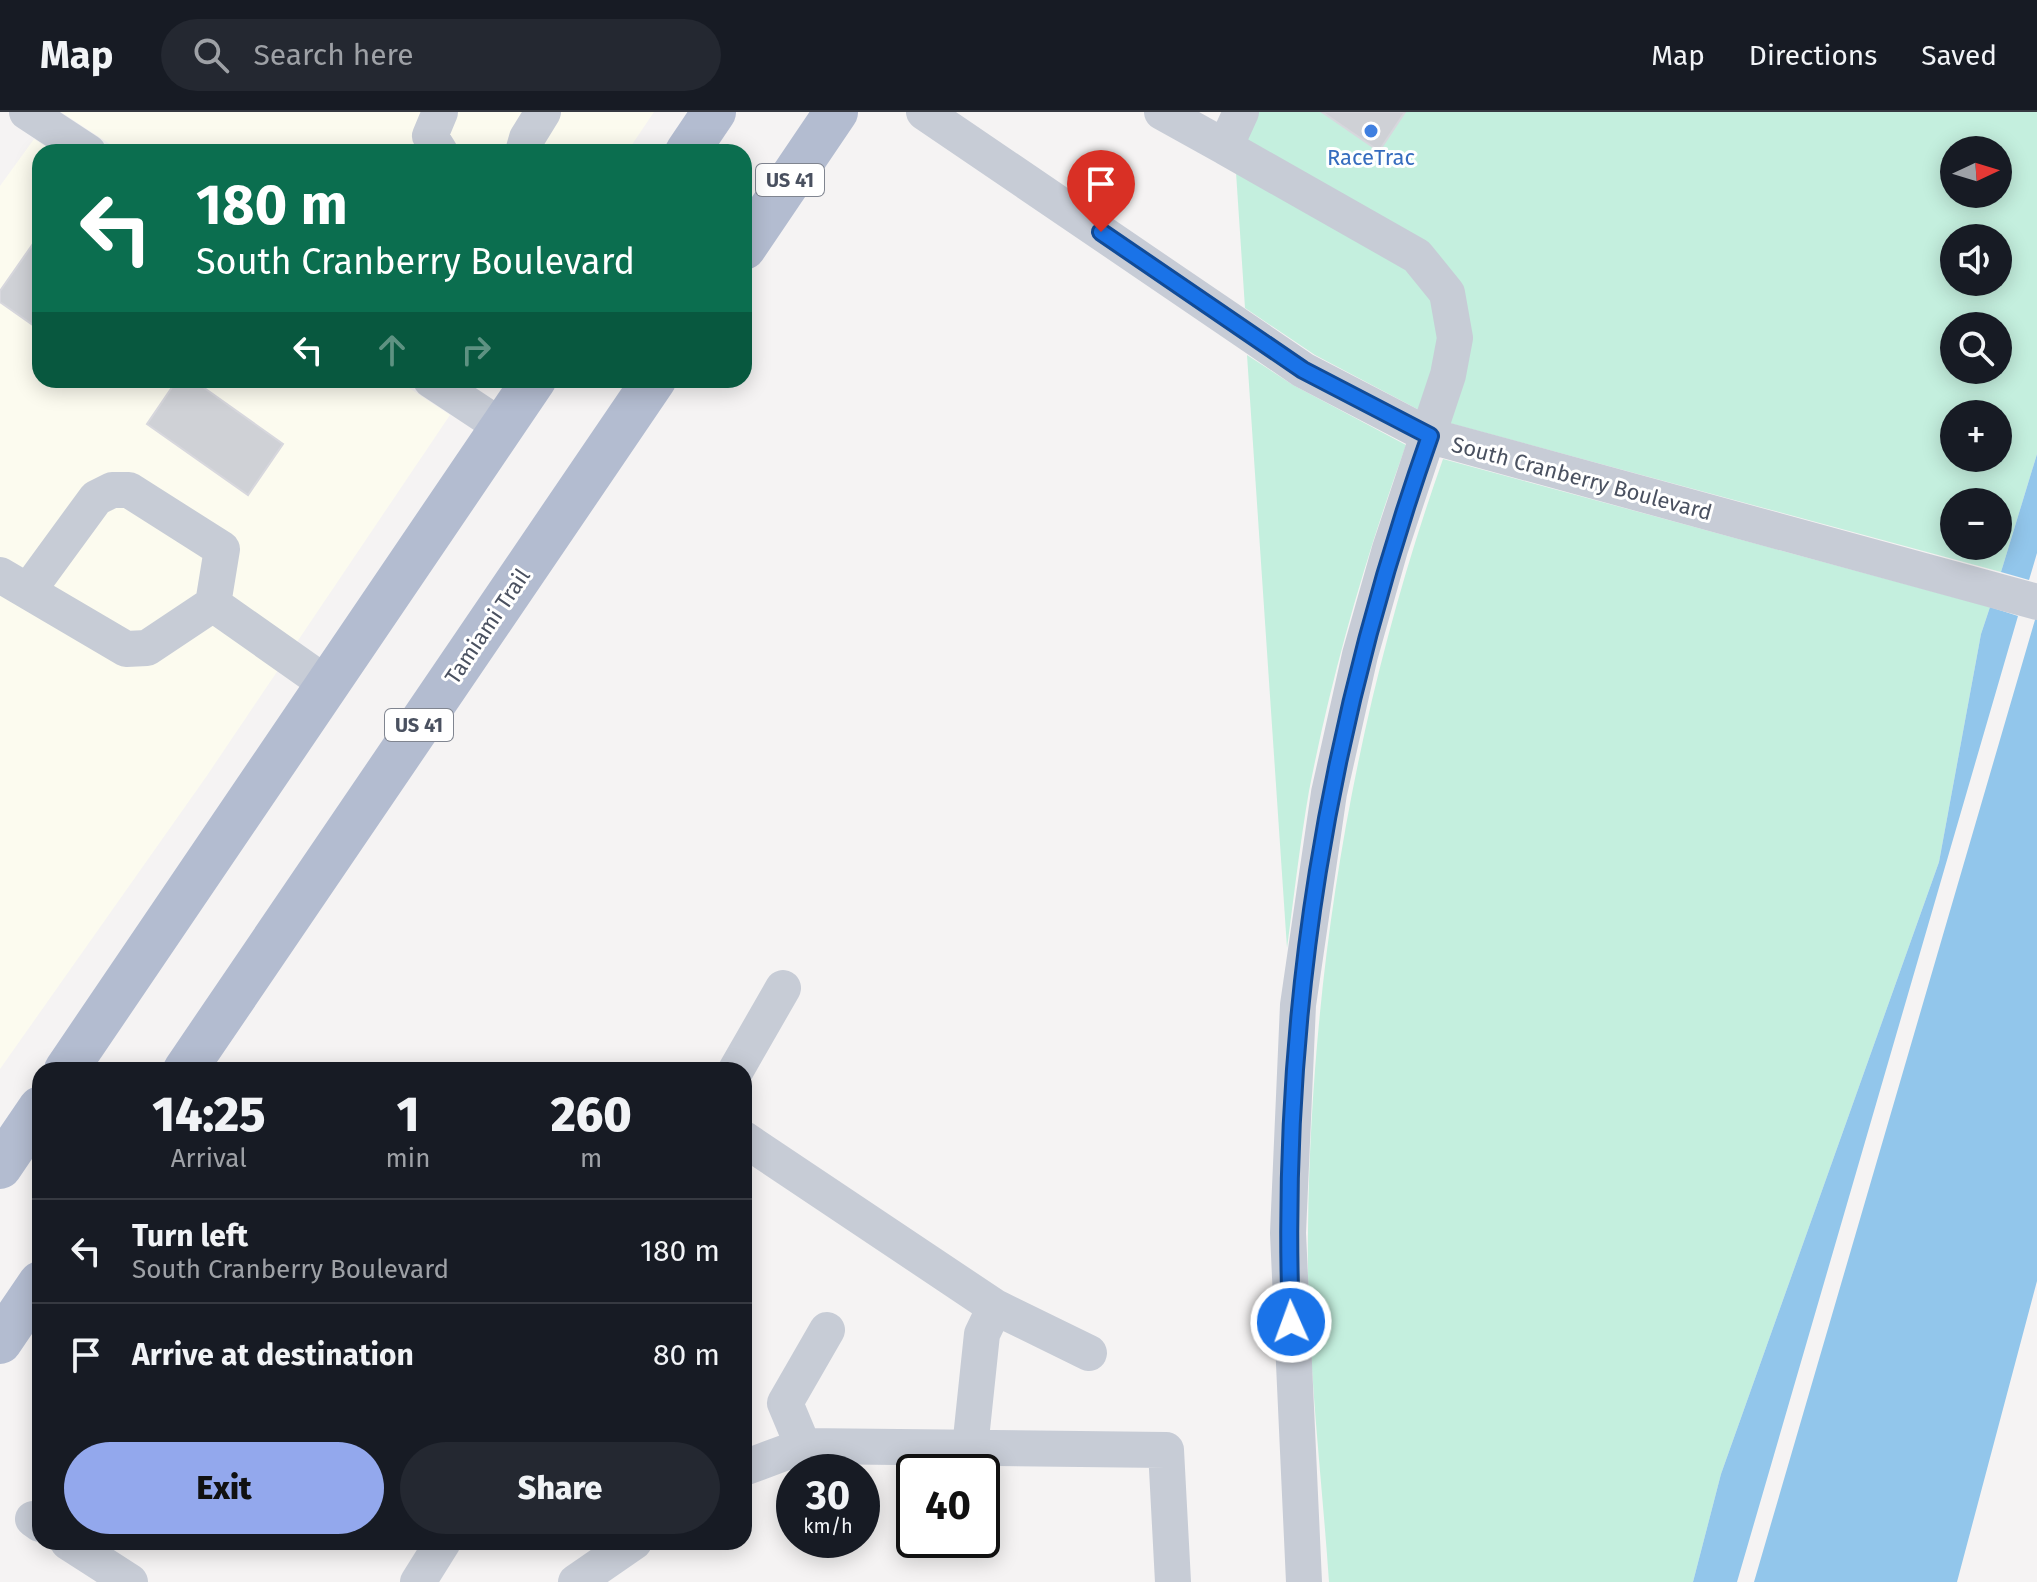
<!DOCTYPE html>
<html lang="en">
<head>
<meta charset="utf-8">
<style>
	body { margin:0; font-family:"Fira Sans",sans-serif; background:#242831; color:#f1f3f6; height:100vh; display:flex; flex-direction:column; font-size:30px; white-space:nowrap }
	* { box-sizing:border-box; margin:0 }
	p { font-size:26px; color:#9ea1a6 }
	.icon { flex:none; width:44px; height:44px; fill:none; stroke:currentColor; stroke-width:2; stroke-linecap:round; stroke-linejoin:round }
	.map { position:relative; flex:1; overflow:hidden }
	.details { position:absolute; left:32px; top:950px; width:720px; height:488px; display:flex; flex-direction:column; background:#171b24; border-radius:24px; box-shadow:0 4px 20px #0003 }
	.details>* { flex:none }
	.banner { position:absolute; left:32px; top:32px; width:720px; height:244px; border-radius:24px; box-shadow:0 4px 20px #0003; background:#0b6e4f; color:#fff; overflow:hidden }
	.needle { width:52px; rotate:86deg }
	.tools { position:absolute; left:1940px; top:24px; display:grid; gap:16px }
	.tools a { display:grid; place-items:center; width:72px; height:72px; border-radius:50%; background:#171b24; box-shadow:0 4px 20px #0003; font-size:40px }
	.speed { position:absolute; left:776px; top:1342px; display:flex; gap:16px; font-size:40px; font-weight:700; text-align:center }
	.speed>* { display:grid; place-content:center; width:104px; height:104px; border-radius:50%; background:#171b24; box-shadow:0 4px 20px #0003; line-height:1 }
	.speed small { font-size:20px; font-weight:400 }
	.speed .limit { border:4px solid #111; border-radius:12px; background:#fff; color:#111 }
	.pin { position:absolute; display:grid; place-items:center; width:68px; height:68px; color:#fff; margin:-82px -34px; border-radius:50% 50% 50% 0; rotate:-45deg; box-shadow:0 0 8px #0007 }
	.pin .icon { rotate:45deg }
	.me { position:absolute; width:88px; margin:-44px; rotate:358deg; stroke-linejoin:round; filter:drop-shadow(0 0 6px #0008) }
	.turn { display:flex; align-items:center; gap:28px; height:168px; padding:0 32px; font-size:36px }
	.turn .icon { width:104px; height:104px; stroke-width:2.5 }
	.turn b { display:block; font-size:56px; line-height:68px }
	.lanes { display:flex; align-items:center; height:76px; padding:0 32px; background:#0003; justify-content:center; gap:40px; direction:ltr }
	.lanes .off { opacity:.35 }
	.eta { display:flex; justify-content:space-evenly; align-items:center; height:136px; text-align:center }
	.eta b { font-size:48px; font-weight:800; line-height:56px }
	.cta { display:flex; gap:16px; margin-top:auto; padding:16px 32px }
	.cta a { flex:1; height:92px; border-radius:48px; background:#93a8ed; color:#111; font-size:32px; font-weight:800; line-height:92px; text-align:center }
	.cta a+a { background:#242831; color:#f1f3f6 }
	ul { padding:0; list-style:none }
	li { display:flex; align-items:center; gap:24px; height:104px; padding:0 32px; border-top:2px solid #363941 }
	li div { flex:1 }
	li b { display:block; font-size:30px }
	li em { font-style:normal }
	header { display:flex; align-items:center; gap:48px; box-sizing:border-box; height:112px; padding:0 40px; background:#171b24; border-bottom:2px solid #363941 }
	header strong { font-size:38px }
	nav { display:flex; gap:44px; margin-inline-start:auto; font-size:28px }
	.search { width:560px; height:72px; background:#242831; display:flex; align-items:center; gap:20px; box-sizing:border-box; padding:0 28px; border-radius:44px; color:#9ea1a6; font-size:30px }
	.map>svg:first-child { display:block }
	.commercial { fill:#fcfbef }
	.green { fill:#c4efde; fill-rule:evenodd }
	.water { fill:#92c6eb }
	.building { fill:#cfd1d6; stroke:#d7d7dd; stroke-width:2 }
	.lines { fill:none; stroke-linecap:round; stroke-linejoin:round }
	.minor { stroke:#c7ccd6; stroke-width:36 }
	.major { stroke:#b3bcd0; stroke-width:44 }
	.route-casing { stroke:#114b97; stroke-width:20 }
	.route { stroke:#1a73e8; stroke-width:14 }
	.shop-dot { fill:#3f7fe0; stroke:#fff; stroke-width:3 }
	.labels { text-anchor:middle; stroke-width:6; stroke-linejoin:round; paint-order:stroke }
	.shield { fill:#fff; stroke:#808590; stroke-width:2 }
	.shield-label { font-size:20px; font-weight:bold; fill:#4a5160 }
	.shop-label { font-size:22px; fill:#366cbe; stroke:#fff }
	.street-label { font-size:22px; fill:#4a5160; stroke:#fff }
</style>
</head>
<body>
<header>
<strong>Map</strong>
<div class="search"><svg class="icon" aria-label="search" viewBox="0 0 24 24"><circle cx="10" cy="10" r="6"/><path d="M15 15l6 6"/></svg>Search here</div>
<nav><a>Map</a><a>Directions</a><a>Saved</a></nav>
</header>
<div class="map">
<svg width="2037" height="1470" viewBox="0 0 2037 1470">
	<rect width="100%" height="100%" fill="#f5f3f3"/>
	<path class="commercial" d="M61,0H654L627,40H122Z
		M34,27L54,40H40V268H397L450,303L206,665L0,957V74Z"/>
	<path class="green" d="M1232,0H2037V342L2001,460L1438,308L1315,243L1245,196ZM1954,38H1998V82H1954ZM1954,126H1998V170H1954ZM1954,214H1998V258H1954ZM1954,302H1998V346H1954ZM1954,390H1998V434H1954Z
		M1247,243L1293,273L1406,333C1365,446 1332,561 1309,679C1300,731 1294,784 1287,836Z
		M1443,347L1990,495L1981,522L1939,750L1721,1362L1693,1470H1329C1321,1354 1306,1236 1308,1119C1311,855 1355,595 1443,347Z"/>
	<path class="water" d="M2037,342V441L2029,468L2001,460Z
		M1990,495L2018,504L1737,1470H1693L1721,1362L1939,750L1981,522Z
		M2037,501V1169L1957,1470H1754Z"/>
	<path class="building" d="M1322,0H1405L1379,39Z
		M37,126L40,128V218L0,190V179Z
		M177,268H193L283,332L248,383L147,312Z"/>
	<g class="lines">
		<path class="minor" d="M27,0L88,40
			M924,0L1303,258L1430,324L2037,490
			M1162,0L1225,35
			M1241,0L1225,35L1417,144L1447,181L1455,226L1448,263L1390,437L1360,543L1329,681L1298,893L1288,1121L1304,1470
			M440,40L430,24L440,0
			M523,40L527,26L543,0
			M431,268L502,315
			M0,463L126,537L147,536L213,492L328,573
			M28,479L96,386L112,378H129L222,437L213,492
			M736,958L783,876
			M744,1027L995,1195
			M803,1334L785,1291L827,1218
			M970,1336L982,1222L995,1195L1089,1241
			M744,1356L803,1334L1166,1338L1173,1470
			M33,1407L40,1412
			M68,1430L130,1470
			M418,1470L443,1430
			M576,1470L634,1430"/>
		<path class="major" d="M687,40L714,0
			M744,136L836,0
			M66,958L534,268
			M185,958L654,268
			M0,1055L40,996
			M0,1230L40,1171"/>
	</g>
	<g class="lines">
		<g class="route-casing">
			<path id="route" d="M1101,120L1303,258L1430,324C1328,613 1279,903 1291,1210"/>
		</g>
		<use href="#route" class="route"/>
	</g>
	<circle class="shop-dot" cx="1371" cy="19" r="8"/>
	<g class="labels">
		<g class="shield">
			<rect x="756" y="52" width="68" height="32" rx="6"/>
			<rect x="385" y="597" width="68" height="32" rx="6"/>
		</g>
		<g class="shield-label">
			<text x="790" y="75">US 41</text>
			<text x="419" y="620">US 41</text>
		</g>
		<g class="shop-label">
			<text x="1371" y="53">RaceTrac</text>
		</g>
		<g class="street-label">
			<text transform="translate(1582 366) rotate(15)" y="8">South Cranberry Boulevard</text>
			<text transform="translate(487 514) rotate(-56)" y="8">Tamiami Trail</text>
		</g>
	</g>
</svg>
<div class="tools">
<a><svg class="needle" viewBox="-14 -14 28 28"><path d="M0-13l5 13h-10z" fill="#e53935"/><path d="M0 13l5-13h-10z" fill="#9ea1a6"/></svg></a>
<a><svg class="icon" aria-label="sound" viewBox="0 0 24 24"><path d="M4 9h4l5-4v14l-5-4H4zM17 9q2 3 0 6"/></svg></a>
<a><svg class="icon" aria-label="search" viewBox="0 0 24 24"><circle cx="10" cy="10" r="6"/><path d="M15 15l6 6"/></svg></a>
<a>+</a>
<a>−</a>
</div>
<div class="speed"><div>30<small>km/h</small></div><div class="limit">40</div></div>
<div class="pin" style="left:1101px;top:120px;background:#d93025"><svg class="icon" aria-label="arrive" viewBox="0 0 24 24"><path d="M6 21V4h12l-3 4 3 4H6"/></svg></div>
<svg class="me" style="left:1291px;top:1210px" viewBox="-20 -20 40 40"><circle r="17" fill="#1a73e8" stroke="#fff" stroke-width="3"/><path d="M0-11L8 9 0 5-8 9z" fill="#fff"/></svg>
<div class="banner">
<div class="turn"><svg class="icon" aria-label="left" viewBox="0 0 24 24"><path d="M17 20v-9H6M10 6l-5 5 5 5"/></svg><div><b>180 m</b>South Cranberry Boulevard</div></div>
<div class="lanes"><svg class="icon" aria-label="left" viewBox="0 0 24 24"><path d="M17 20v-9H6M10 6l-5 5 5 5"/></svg><svg class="icon off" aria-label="ahead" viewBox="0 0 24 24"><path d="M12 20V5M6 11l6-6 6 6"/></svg><svg class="icon off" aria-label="right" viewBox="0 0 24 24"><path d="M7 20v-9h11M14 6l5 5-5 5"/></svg></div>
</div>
<section class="details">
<div class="eta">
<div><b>14:25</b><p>Arrival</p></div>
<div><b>1</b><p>min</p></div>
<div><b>260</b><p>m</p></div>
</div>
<ul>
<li><svg class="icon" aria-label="left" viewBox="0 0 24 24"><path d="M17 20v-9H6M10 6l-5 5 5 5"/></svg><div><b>Turn left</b><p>South Cranberry Boulevard</p></div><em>180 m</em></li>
<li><svg class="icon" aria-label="arrive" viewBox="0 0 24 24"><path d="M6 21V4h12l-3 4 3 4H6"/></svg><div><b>Arrive at destination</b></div><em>80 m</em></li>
</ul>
<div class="cta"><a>Exit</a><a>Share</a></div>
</section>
</div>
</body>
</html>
